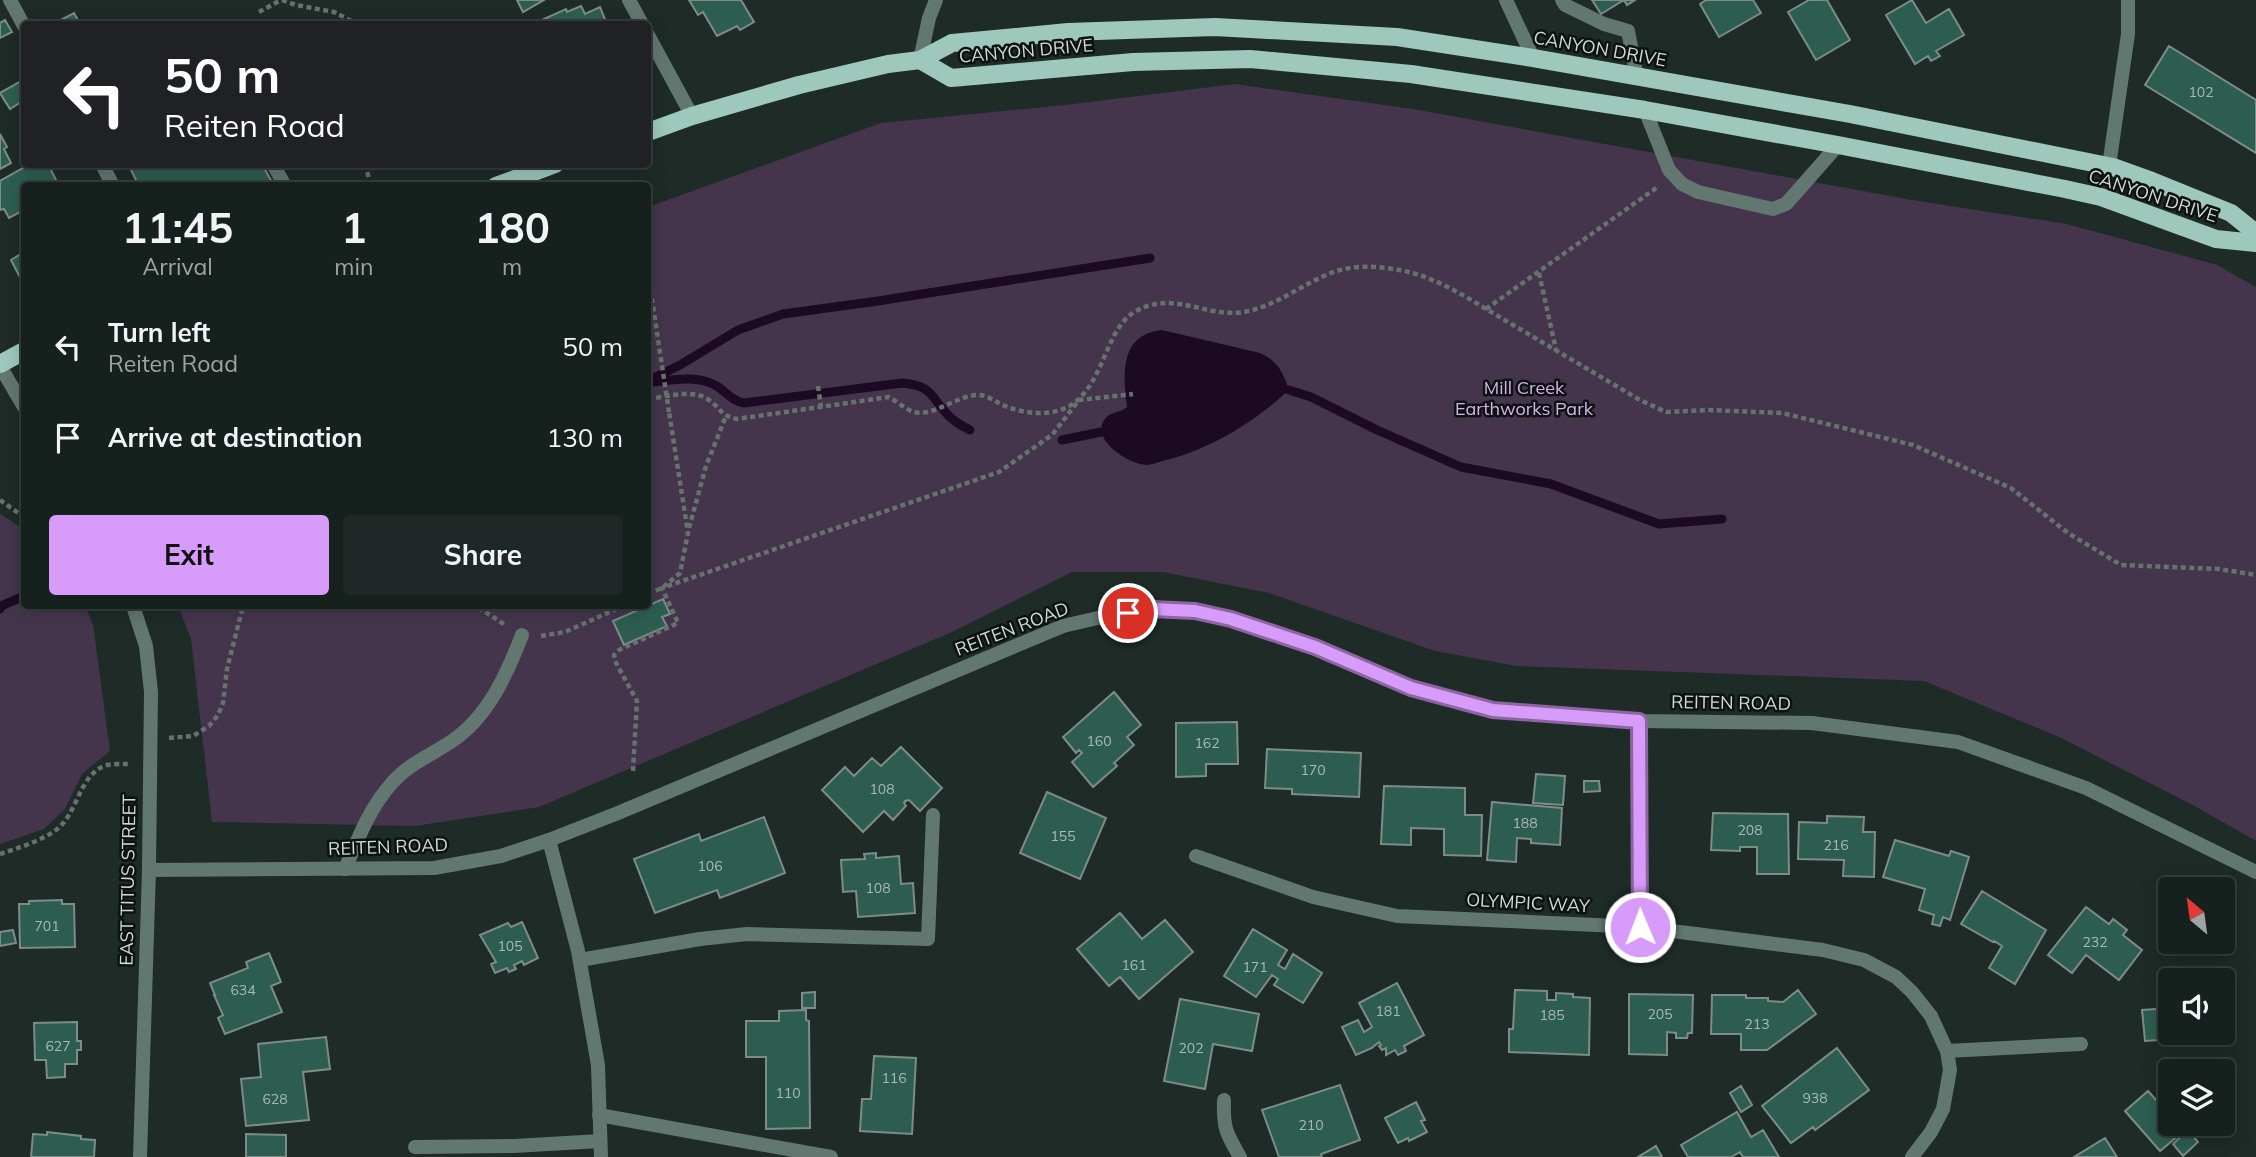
<!DOCTYPE html>
<html lang="en">
<head>
<meta charset="utf-8">
<style>
	body { margin:0; font-family:Mulish,sans-serif; background:#1f2826; color:#f1f3f6; height:100vh; display:flex; flex-direction:column; font-size:26px; white-space:nowrap }
	* { box-sizing:border-box; margin:0 }
	p { font-size:23px; color:#9ea3a4 }
	.icon { flex:none; width:38px; height:38px; fill:none; stroke:currentColor; stroke-width:2; stroke-linecap:round; stroke-linejoin:round }
	.map { position:relative; flex:1; overflow:hidden }
	.drawer { position:absolute; left:21px; top:182px; width:630px; height:427px; display:flex; flex-direction:column; background:#16201d; border-radius:7px; box-shadow:0 4px 18px #0003,0 0 0 2px #353e3b }
	.drawer>* { flex:none }
	.banner { position:absolute; left:21px; top:21px; width:630px; height:147px; border-radius:7px; box-shadow:0 4px 18px #0003,0 0 0 2px #353e3b; background:#202124; color:#fff; overflow:hidden }
	.needle { width:46px; rotate:331deg }
	.fabs { position:absolute; left:2158px; top:877px; display:grid; gap:14px }
	.fabs a { display:grid; place-items:center; width:77px; height:77px; border-radius:7px; background:#16201d; box-shadow:0 4px 18px #0003,0 0 0 2px #353e3b; font-size:35px }
	.pin { position:absolute; display:grid; place-items:center; width:60px; height:60px; color:#fff; margin:-30px; border:4px solid #fff; border-radius:50%; box-shadow:0 2px 7px #0007 }
	.me { position:absolute; width:77px; margin:-38px; rotate:359deg; stroke-linejoin:round; filter:drop-shadow(0 0 5px #0008) }
	.turn { display:flex; align-items:center; gap:24px; height:147px; padding:0 28px; font-size:32px }
	.turn .icon { width:91px; height:91px; stroke-width:2.5 }
	.turn b { display:block; font-size:49px; line-height:60px }
	.eta { display:flex; justify-content:space-evenly; align-items:center; height:119px; text-align:center }
	.eta b { font-size:42px; font-weight:700; line-height:49px }
	.primary-button { display:flex; gap:14px; margin-top:auto; padding:14px 28px }
	.primary-button a { flex:1; height:80px; border-radius:7px; background:#d79bf9; color:#111; font-size:28px; font-weight:700; line-height:80px; text-align:center }
	.primary-button a+a { background:#1f2826; color:#f1f3f6 }
	ul { padding:0; list-style:none }
	li { display:flex; align-items:center; gap:21px; height:91px; padding:0 28px }
	li div { flex:1 }
	li b { display:block; font-size:26px }
	li em { font-style:normal }
	.map>svg:first-child { display:block }
	.green { fill:#44354c }
	.water { fill:#1c0a25 }
	.lines { fill:none; stroke-linecap:round; stroke-linejoin:round }
	.stream { stroke:#1c0a25; stroke-width:9 }
	.building { fill:#2d5d51; stroke:#7d8c87; stroke-width:2 }
	.path { stroke:#67726f; stroke-width:4.5; stroke-dasharray:5 3.5; stroke-linecap:butt }
	.service { stroke:#637771; stroke-width:14 }
	.minor { stroke:#637771; stroke-width:14 }
	.tertiary { stroke:#637771; stroke-width:14 }
	.primary { stroke:#9dc8bb; stroke-width:18 }
	.path-bridge { stroke:#67726f; stroke-width:4.5; stroke-dasharray:5 3.5; stroke-linecap:butt }
	.route-casing { stroke:#8c65a2; stroke-width:18 }
	.route { stroke:#d79bf9; stroke-width:12 }
	.labels { text-anchor:middle; stroke-width:5; stroke-linejoin:round; paint-order:stroke }
	.number-label { font-size:14px; fill:#a8bab6 }
	.street-label { font-size:18px; fill:#d1d9d7; stroke:#0c1210 }
	.park-label { font-size:18px; fill:#d6b2eb; stroke:#0c1210 }
</style>
</head>
<body>
<div class="map">
<svg width="2256" height="1157" viewBox="0 0 2256 1157">
	<rect width="100%" height="100%" fill="#1e2b27"/>
	<path class="green" d="M1235,84L1413,109L1912,200L2067,224L2217,265L2256,287V841L2191,804L2059,737L1924,681L1517,666L1435,651L1269,593L1163,572H1072L952,632L539,807L415,826L212,822L191,639L178,606H648V207L881,123L1065,105Z
		M0,514L24,529V606H85L93,624L110,751L82,774L65,809L44,829L0,844Z"/>
	<path class="water" d="M1162,330L1260,353C1278,361 1283,372 1289,390C1253,423 1209,450 1162,461C1157,463 1150,465 1146,465C1128,464 1091,440 1104,420C1110,411 1119,414 1127,407C1123,376 1119,334 1162,330Z"/>
	<g class="lines">
		<path class="stream" d="M648,381L680,365L738,330L783,314L878,301L1150,258
			M653,382C674,380 695,375 715,385C726,391 731,401 744,403L902,383C932,386 929,394 947,414C953,421 962,426 970,430
			M1289,390L1311,397L1377,430L1461,467L1551,484L1659,524L1722,519
			M1062,440L1101,432
			M0,609L1,606L24,596"/>
	</g>
	<path class="building" d="M517,0H544L523,12Z
		M689,0H741L754,22L740,30L737,26L717,36L703,12L698,15Z
		M1592,0H1635L1627,5L1624,0L1601,14Z
		M1706,0H1753L1761,13L1719,37L1700,4Z
		M1809,0H1827L1850,40L1816,60L1788,12Z
		M1912,0L1926,23L1949,9L1964,35L1936,51L1940,56L1931,61L1928,56L1915,64L1886,15Z
		M581,6L585,14L600,7L607,24H533L566,9L567,12Z
		M74,13L80,24H53Z
		M5,20L12,32L0,38V23Z
		M2169,46L2256,100V153L2145,85Z
		M23,80L24,83V100L10,109L0,93Z
		M0,134L7,147L4,149L11,163L0,169Z
		M30,164H48L59,186H24V210L9,218L4,209L0,210V181Z
		M128,164H262L273,184L139,186Z
		M24,252V285L11,260Z
		M663,599L670,614L662,617L667,626L624,645L613,621Z
		M1114,692L1141,725L1127,737L1134,745L1114,763L1117,766L1093,787L1072,762L1082,753L1079,750L1076,753L1063,737Z
		M1237,722L1238,764H1206V776L1176,777V723Z
		M901,747L942,788L920,811L909,800L904,801H906L904,803L906,806L893,820L884,811L863,832L822,790L845,767L854,776L872,758L881,766Z
		M1267,749L1361,753L1359,797L1292,794V789L1265,788Z
		M1536,774L1565,776L1563,805L1533,803Z
		M1584,781H1599L1600,791L1584,792Z
		M1384,786L1465,788V815H1482L1481,856L1444,855V829L1411,828V845L1381,844Z
		M1047,792L1106,818L1080,879L1020,853Z
		M1492,802L1562,808L1560,845L1531,843V839L1517,838L1516,862L1487,860Z
		M1713,813L1788,814L1789,874H1757V847H1740V851L1711,850Z
		M1827,816L1864,817L1863,832H1875L1874,877L1843,876L1844,860L1798,859L1799,822L1827,823Z
		M764,817L785,873L720,898L717,890L655,913L634,859L699,834L701,841Z
		M1895,840L1949,856L1951,851L1969,857L1950,920L1943,917L1940,926L1932,924L1934,915L1919,910L1925,889L1883,877Z
		M876,853V858L899,856L901,884L913,883L915,913L858,917L856,891L843,892L841,860L865,859L864,854Z
		M1982,891L2046,930L2015,984L1989,968L2002,946L1994,941L1993,942L1961,924Z
		M62,900V904H74L75,947L20,948L19,904H29V901Z
		M2086,907L2109,924L2113,919L2127,930L2123,935L2142,950L2119,980L2086,955L2072,973L2048,955Z
		M1120,913L1142,939L1165,920L1193,952L1139,999L1120,977L1109,986L1077,949Z
		M522,922L538,958L524,965L522,961L514,965L516,969L509,972L507,968L495,973L491,964L496,962L480,935L508,923L511,927Z
		M1253,929L1287,950L1278,965L1285,969L1293,954L1322,973L1303,1003L1274,985L1278,979L1272,975L1256,997L1224,976Z
		M13,930L16,943L0,946V932Z
		M269,953L281,982L271,986L282,1012L225,1034L218,1018L223,1015L214,995H215L210,983L248,968L246,962Z
		M2200,967L2202,980H2170V998L2165,999L2163,969Z
		M1397,983L1424,1035L1404,1046L1406,1051L1398,1055L1395,1050L1386,1055V1048L1382,1050L1379,1046L1381,1045L1379,1042L1372,1048L1356,1055L1342,1027L1358,1020L1364,1032L1372,1027L1359,1003Z
		M1515,990L1547,991V1000H1556V993L1573,994V997L1590,998L1589,1055L1509,1052V1029H1513Z
		M1798,990L1816,1014L1767,1050H1741V1034H1711L1712,995H1746V998H1768V1001L1783,1002Z
		M815,992V1008H802V993Z
		M1629,994L1693,995L1692,1033H1688L1687,1038H1676V1033L1667,1032V1055L1629,1054Z
		M1180,999L1259,1014L1252,1051L1213,1044L1205,1089L1164,1081Z
		M2170,1008V1032H2206L2207,1039L2174,1042V1039L2145,1041L2142,1010Z
		M806,1010V1020L809,1021L810,1128L766,1129V1057H746V1021H779V1011Z
		M77,1022V1041H81V1050H77V1064H65V1077L47,1078L46,1060H35L34,1023Z
		M326,1037L330,1069L303,1072L309,1120L246,1126L241,1079L261,1077L258,1044Z
		M1837,1048L1869,1090L1815,1130L1813,1127L1791,1143L1762,1106Z
		M874,1056L916,1058L912,1134L860,1131L862,1099H871Z
		M1340,1085L1360,1140L1321,1154L1322,1157H1279L1262,1110Z
		M1741,1086L1752,1105L1741,1112L1730,1093Z
		M2148,1091L2156,1100L2162,1094L2164,1096L2170,1091V1124H2192L2160,1151L2125,1111Z
		M1416,1102L1425,1120L1421,1121L1427,1132L1409,1141L1408,1138L1398,1143L1385,1118Z
		M1737,1112L1751,1137L1763,1130L1779,1157H1743L1740,1152L1731,1157H1688L1681,1145Z
		M2188,1130L2198,1142L2183,1156L2173,1144Z
		M47,1132L81,1136V1139L95,1140L94,1157H31L33,1134L47,1135Z
		M246,1134L286,1135V1157H246Z
		M2105,1138L2117,1157H2074Z
		M1656,1146L1662,1157H1638Z"/>
	<g class="lines">
		<path class="path" d="M282,0L296,5L334,12L357,24
			M259,12L281,0
			M365,164L371,186
			M1539,273L1556,350
			M1486,309L1659,186
			M818,386L821,407
			M648,399C667,397 693,388 709,400C722,409 719,415 737,419L889,397C896,401 903,407 911,411C930,419 954,397 976,395C987,394 995,402 1005,406C1024,414 1053,417 1071,405C1105,383 1105,328 1136,311C1174,290 1205,318 1244,312C1276,306 1301,285 1331,273C1353,264 1381,266 1404,271C1442,279 1475,303 1508,322C1552,348 1596,374 1640,400L1666,412L1709,410L1782,413L1913,445L2011,488L2068,533L2121,565L2219,569L2256,575
			M0,500L24,517
			M689,528L706,466L726,416
			M648,594L662,588L680,573L688,533L669,412
			M480,606L482,610L507,626
			M541,636L565,632L623,606
			M169,738L193,736L209,726L218,715L223,703L227,669L243,606
			M633,771L637,701L615,661L614,655L619,650L678,623L662,588L999,472L1052,435L1079,400L1133,394
			M0,854C18,848 41,841 56,830C78,814 79,773 107,765C114,764 122,764 129,764"/>
		<path class="service" d="M10,0L24,26
			M1562,0L1565,5L1604,24L1628,31L1637,77
			M1645,110L1669,170L1682,184L1698,192L1773,209L1786,204L1838,145
			M102,164L113,186
			M273,164L285,186
			M345,869C358,839 369,809 391,784C408,764 430,756 452,741C488,717 507,674 522,635
			M580,960L700,939L747,934L928,939L933,815
			M1224,1100C1223,1128 1226,1133 1240,1157
			M599,1115L831,1157
			M415,1147L514,1146L600,1141"/>
		<path class="minor" d="M629,0L642,24
			M1506,0L1533,58
			M648,35L692,116
			M920,60L929,18L936,0
			M2109,166L2128,34V0
			M1639,721L1640,927
			M549,840L578,951L598,1065L601,1157
			M1196,856L1313,897L1397,916L1640,927L1823,950L1864,960L1896,977L1912,992L1931,1016L1947,1051L1950,1070L1943,1109L1931,1132L1912,1157
			M1947,1051L2081,1044"/>
		<path class="tertiary" d="M0,366L24,407
			M133,606L146,646L151,692L149,870L140,1157
			M149,870L434,868L501,856L549,840L618,813L1063,626L1102,617L1152,609L1195,611L1231,619L1315,647L1411,688L1493,710L1639,721L1812,723L1958,742L2086,788L2256,872"/>
		<path class="primary" d="M920,60L951,78L1133,62L1250,59L1411,74L1645,110L1838,145L2065,189L2101,197L2216,239L2256,243
			M648,132L692,116L799,85L888,64L920,60L952,43L1068,32L1215,27L1397,37L1533,58L1850,114L2113,167L2152,181L2231,213L2256,233
			M496,186L555,164
			M0,364L24,351"/>
		<path class="path-bridge" d="M648,273L669,412"/>
	</g>
	<g class="lines">
		<g class="route-casing">
			<path id="route" d="M1128,613L1152,609L1195,611L1231,619L1315,647L1411,688L1493,710L1639,721L1640,927"/>
		</g>
		<use href="#route" class="route"/>
	</g>
	<g class="labels">
		<g class="number-label">
			<text x="2201" y="97">102</text>
			<text x="1099" y="746">160</text>
			<text x="1207" y="748">162</text>
			<text x="1313" y="775">170</text>
			<text x="882" y="794">108</text>
			<text x="1525" y="828">188</text>
			<text x="1750" y="835">208</text>
			<text x="1063" y="841">155</text>
			<text x="1836" y="850">216</text>
			<text x="710" y="871">106</text>
			<text x="878" y="893">108</text>
			<text x="47" y="931">701</text>
			<text x="2095" y="947">232</text>
			<text x="510" y="951">105</text>
			<text x="1134" y="970">161</text>
			<text x="1255" y="972">171</text>
			<text x="243" y="995">634</text>
			<text x="1388" y="1016">181</text>
			<text x="1660" y="1019">205</text>
			<text x="1552" y="1020">185</text>
			<text x="1757" y="1029">213</text>
			<text x="58" y="1051">627</text>
			<text x="1191" y="1053">202</text>
			<text x="894" y="1083">116</text>
			<text x="788" y="1098">110</text>
			<text x="1815" y="1103">938</text>
			<text x="275" y="1104">628</text>
			<text x="1311" y="1130">210</text>
		</g>
		<g class="street-label">
			<text transform="translate(1600 49) rotate(10)" y="6">CANYON DRIVE</text>
			<text transform="translate(1026 51) rotate(-5)" y="6">CANYON DRIVE</text>
			<text transform="translate(2153 196) rotate(18)" y="6">CANYON DRIVE</text>
			<text transform="translate(1012 629) rotate(-21)" y="6">REITEN ROAD</text>
			<text transform="translate(1731 703) rotate(1)" y="6">REITEN ROAD</text>
			<text transform="translate(388 847) rotate(-2)" y="6">REITEN ROAD</text>
			<text transform="translate(128 880) rotate(-89)" y="6">EAST TITUS STREET</text>
			<text transform="translate(1528 903) rotate(3)" y="6">OLYMPIC WAY</text>
		</g>
		<g class="park-label">
			<text x="1524" y="394">Mill Creek<tspan x="1524" dy="21">Earthworks Park</tspan></text>
		</g>
	</g>
</svg>
<div class="fabs">
<a><svg class="needle" viewBox="-14 -14 28 28"><path d="M0-13l5 13h-10z" fill="#e53935"/><path d="M0 13l5-13h-10z" fill="#9ea3a4"/></svg></a>
<a><svg class="icon" aria-label="sound" viewBox="0 0 24 24"><path d="M4 9h4l5-4v14l-5-4H4zM17 9q2 3 0 6"/></svg></a>
<a><svg class="icon" aria-label="layers" viewBox="0 0 24 24"><path d="M12 4l9 5-9 5-9-5zM3 14l9 5 9-5"/></svg></a>
</div>
<div class="pin" style="left:1128px;top:613px;background:#d93025"><svg class="icon" aria-label="arrive" viewBox="0 0 24 24"><path d="M6 21V4h12l-3 4 3 4H6"/></svg></div>
<svg class="me" style="left:1640px;top:927px" viewBox="-20 -20 40 40"><circle r="17" fill="#d79bf9" stroke="#fff" stroke-width="3"/><path d="M0-11L8 9 0 5-8 9z" fill="#fff"/></svg>
<div class="banner">
<div class="turn"><svg class="icon" aria-label="left" viewBox="0 0 24 24"><path d="M17 20v-9H6M10 6l-5 5 5 5"/></svg><div><b>50 m</b>Reiten Road</div></div>
</div>
<section class="drawer">
<div class="eta">
<div><b>11:45</b><p>Arrival</p></div>
<div><b>1</b><p>min</p></div>
<div><b>180</b><p>m</p></div>
</div>
<ul>
<li><svg class="icon" aria-label="left" viewBox="0 0 24 24"><path d="M17 20v-9H6M10 6l-5 5 5 5"/></svg><div><b>Turn left</b><p>Reiten Road</p></div><em>50 m</em></li>
<li><svg class="icon" aria-label="arrive" viewBox="0 0 24 24"><path d="M6 21V4h12l-3 4 3 4H6"/></svg><div><b>Arrive at destination</b></div><em>130 m</em></li>
</ul>
<div class="primary-button"><a>Exit</a><a>Share</a></div>
</section>
</div>
</body>
</html>
